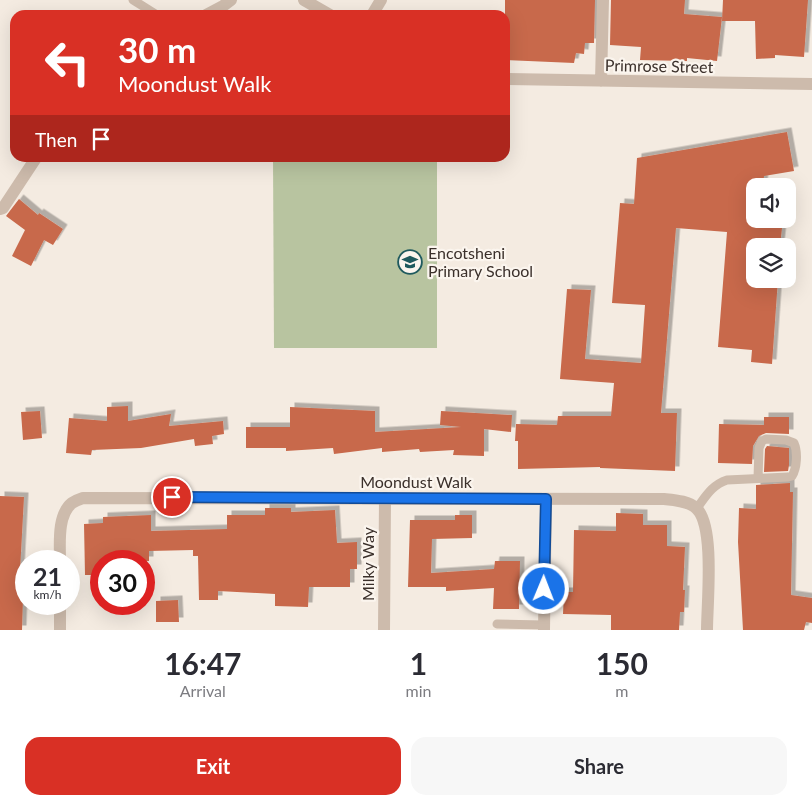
<!DOCTYPE html>
<html lang="en">
<head>
<meta charset="utf-8">
<style>
	body { margin:0; font-family:Lato,sans-serif; background:#f7f7f7; color:#2b2b33; height:100vh; display:flex; flex-direction:column; font-size:19px; white-space:nowrap }
	* { box-sizing:border-box; margin:0 }
	p { font-size:16px; color:#7c7c81 }
	.icon { flex:none; width:28px; height:28px; fill:none; stroke:currentColor; stroke-width:2; stroke-linecap:round; stroke-linejoin:round }
	.map { position:relative; height:630px; overflow:hidden }
	.side { display:flex; flex-direction:column; background:#fff; flex:1 }
	.side>* { flex:none }
	.hud { position:absolute; left:10px; top:10px; width:500px; height:152px; border-radius:15px; box-shadow:0 5px 20px #0002; background:#d93025; color:#fff; overflow:hidden }
	.tools { position:absolute; left:746px; top:178px; display:grid; gap:10px }
	.tools a { display:grid; place-items:center; width:50px; height:50px; border-radius:10px; background:#fff; box-shadow:0 5px 20px #0002; font-size:25px }
	.speed { position:absolute; left:15px; top:550px; display:flex; gap:10px; font-size:25px; font-weight:700; text-align:center }
	.speed>* { display:grid; place-content:center; width:65px; height:65px; border-radius:50%; background:#fff; box-shadow:0 5px 20px #0002; line-height:1 }
	.speed small { font-size:12px; font-weight:400 }
	.speed .limit { border:8px solid #d22; background:#fff; color:#111 }
	.pin { position:absolute; display:grid; place-items:center; width:42px; height:42px; color:#fff; margin:-21px; border:2px solid #fff; border-radius:50%; box-shadow:0 1px 5px #0007 }
	.me { position:absolute; width:55px; margin:-28px; rotate:1deg; stroke-linejoin:round; filter:drop-shadow(0 0 4px #0008) }
	.turn { display:flex; align-items:center; gap:18px; height:105px; padding:0 25px; font-size:22px }
	.turn .icon { width:65px; height:65px; stroke-width:2.5 }
	.turn b { display:block; font-size:35px; line-height:42px }
	.then { display:flex; align-items:center; height:48px; padding:0 25px; background:#0003; gap:10px; font-size:19px }
	.eta { display:flex; justify-content:space-evenly; align-items:center; height:85px; text-align:center }
	.eta b { font-size:30px; font-weight:700; line-height:35px }
	.cta { display:flex; gap:10px; margin-top:auto; padding:10px 25px }
	.cta a { flex:1; height:58px; border-radius:15px; background:#d93025; color:#fff; font-size:20px; font-weight:700; line-height:58px; text-align:center }
	.cta a+a { background:#f7f7f7; color:#2b2b33 }
	.map>svg:first-child { display:block }
	.green { fill:#b8c4a0 }
	.building { fill:#c8694b; filter:url(#shadow) }
	.lines { fill:none; stroke-linecap:round; stroke-linejoin:round }
	.lane { stroke:#cdbbac; stroke-width:9 }
	.street { stroke:#cdbbac; stroke-width:12 }
	.route-casing { stroke:#114b97; stroke-width:12 }
	.route { stroke:#1a73e8; stroke-width:9 }
	.labels { text-anchor:middle; stroke-width:4.5; stroke-linejoin:round; paint-order:stroke }
	.street-label { font-size:16px; fill:#3b302b; stroke:#fbf5ee }
	.poi-label { font-size:16px; fill:#3b302b; stroke:#fbf5ee; text-anchor:start }
</style>
</head>
<body>
<div class="map">
<svg width="812" height="630" viewBox="0 0 812 630">
	<defs>
		<filter id="shadow"><feDropShadow dx="4.5" dy="-4.5" stdDeviation="0" flood-color="#0004"/></filter>
	</defs>
	<rect width="100%" height="100%" fill="#f4ebe1"/>
	<path class="green" d="M273,158H437V348H274Z"/>
	<path class="building" d="M505,0H595L594,43H585L584,54L576,53L574,63L505,60Z
		M611,0H685L684,14L722,17L717,61L687,58V61L640,60L641,47L610,45Z
		M723,0H808L804,57L775,55V58L756,59L755,21H722Z
		M787,132L794,171L764,176L763,186H755V219H783L780,246H755V279H778L772,364L751,362L752,350L718,347L727,232L676,228L661,413H677L675,471L600,468V467L518,469V441H515L516,424L557,425L558,416H611L614,383L560,379L567,289L591,290L585,359L641,363L645,305L612,303L620,203L634,204L637,158Z
		M19,199L38,215L39,213L63,229L53,245L44,240L31,266L12,256L25,230L6,216Z
		M128,406V421L171,414L169,426L223,421L224,434L212,436L213,444L195,446L194,439L141,448L92,450L91,455L66,453L69,418L107,421V407Z
		M290,407L375,411V432L461,427L440,425L441,411L512,415L511,432L484,429V456L453,455L454,450L420,452L419,449L382,452V448L334,454L333,448L286,451V448H246V427H290Z
		M40,411L42,438L23,440L21,412Z
		M764,417H789V434L766,433L759,436L753,446L752,464L718,463L719,424L764,425Z
		M767,446L789,448V465L788,471L764,472L765,449Z
		M790,483V492H793L791,595L812,598V623L806,622L804,630H743L738,542L739,508L756,509V485Z
		M0,496L24,497L20,571H26V597H23L22,630H0Z
		M265,508H291V512L335,510L337,543L357,542V569H350V587H309L308,607L275,606V594L218,591V600H199L198,556H193V550L149,551V561H101V575H85L84,524L103,523V517L151,515V531L227,529V515H265Z
		M616,513L643,514V525H667V546L685,547L683,590H685L684,612H680L679,630H611V615L563,614L564,592H573L574,530L616,531Z
		M455,515H472V538L432,539L431,573L494,569L495,561H520L519,609H493L494,588L446,591V587H408L410,520H455Z
		M178,600L179,622H156V601Z"/>
	<g class="lines">
		<path class="lane" d="M133,0L157,15
			M697,508C706,496 712,485 727,480L788,477L792,476C797,468 798,452 794,443L786,440L766,439L762,441L759,448L758,478
			M497,624L543,625"/>
		<path class="street" d="M304,0L330,15
			M206,15L223,6L231,0
			M372,15L381,0
			M505,79L812,84
			M601,81L603,0
			M0,209L3,208L36,158
			M60,561C60,544 57,515 72,503C75,501 80,499 83,498L664,499C674,500 690,501 697,509C715,527 707,604 707,630
			M60,630V604
			M384,630L385,498
			M544,630L546,499"/>
	</g>
	<g class="lines">
		<g class="route-casing">
			<path id="route" d="M172,497L546,499L544,589"/>
		</g>
		<use href="#route" class="route"/>
	</g>
	<defs>
		<g id="school-ring" transform="scale(1.25)"><circle r="9.5" fill="#fbf5ee" stroke="#1f5a5e" stroke-width="1.5"/><path d="M0-5L7-2L0 1L-7-2ZM-4 1L0 2.5L4 1V4Q0 6-4 4Z" fill="#1f5a5e"/></g>
	</defs>
	<g fill-rule="evenodd">
		<use href="#school-ring" x="410" y="262"/>
	</g>
	<g class="labels">
		<g class="street-label">
			<text transform="translate(659 66) rotate(1)" y="6">Primrose Street</text>
			<text x="416" y="488">Moondust Walk</text>
			<text transform="translate(368 564) rotate(-90)" y="6">Milky Way</text>
		</g>
		<g class="poi-label">
			<text x="428" y="259">Encotsheni<tspan x="428" dy="18">Primary School</tspan></text>
		</g>
	</g>
</svg>
<div class="tools">
<a><svg class="icon" aria-label="sound" viewBox="0 0 24 24"><path d="M4 9h4l5-4v14l-5-4H4zM17 9q2 3 0 6"/></svg></a>
<a><svg class="icon" aria-label="layers" viewBox="0 0 24 24"><path d="M12 4l9 5-9 5-9-5zM3 14l9 5 9-5"/></svg></a>
</div>
<div class="speed"><div>21<small>km/h</small></div><div class="limit">30</div></div>
<div class="pin" style="left:172px;top:497px;background:#d93025"><svg class="icon" aria-label="arrive" viewBox="0 0 24 24"><path d="M6 21V4h12l-3 4 3 4H6"/></svg></div>
<svg class="me" style="left:544px;top:589px" viewBox="-20 -20 40 40"><circle r="17" fill="#1a73e8" stroke="#fff" stroke-width="3"/><path d="M0-11L8 9 0 5-8 9z" fill="#fff"/></svg>
<div class="hud">
<div class="turn"><svg class="icon" aria-label="left" viewBox="0 0 24 24"><path d="M17 20v-9H6M10 6l-5 5 5 5"/></svg><div><b>30 m</b>Moondust Walk</div></div>
<div class="then">Then<svg class="icon" aria-label="arrive" viewBox="0 0 24 24"><path d="M6 21V4h12l-3 4 3 4H6"/></svg></div>
</div>
</div>
<section class="side">
<div class="eta">
<div><b>16:47</b><p>Arrival</p></div>
<div><b>1</b><p>min</p></div>
<div><b>150</b><p>m</p></div>
</div>
<div class="cta"><a>Exit</a><a>Share</a></div>
</section>
</body>
</html>
